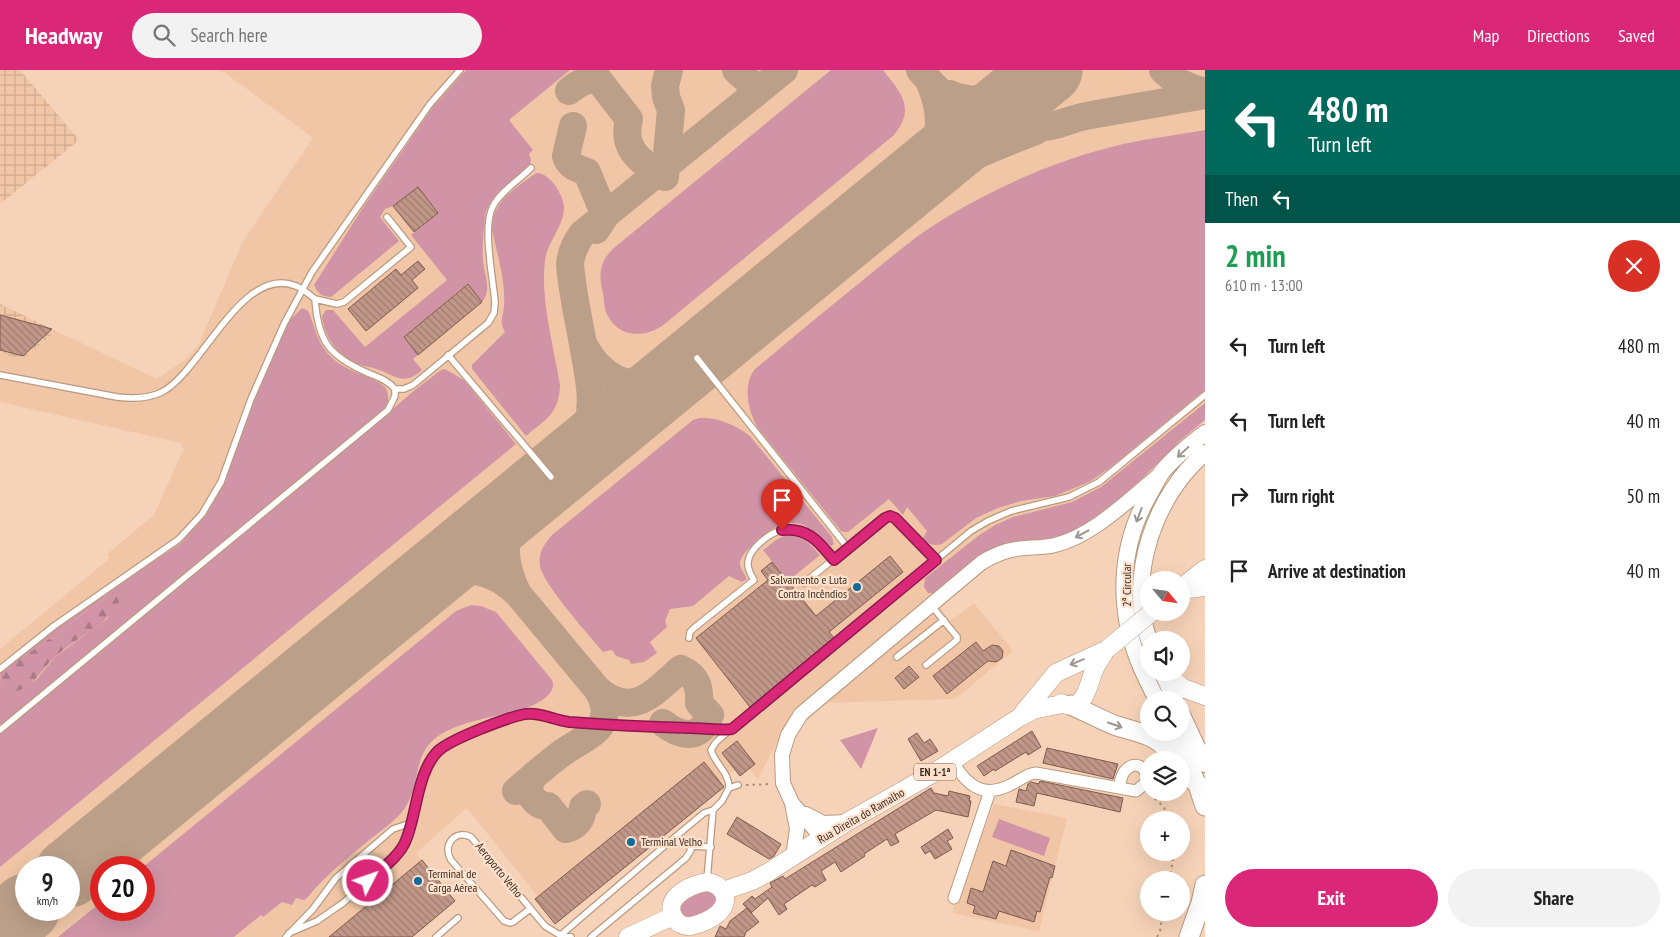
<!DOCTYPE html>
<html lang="en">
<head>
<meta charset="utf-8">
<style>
	body { margin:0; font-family:"PT Sans Narrow",sans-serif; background:#f2f2f2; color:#222; height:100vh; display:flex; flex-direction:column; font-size:19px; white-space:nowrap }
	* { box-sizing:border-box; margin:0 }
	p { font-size:16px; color:#767676 }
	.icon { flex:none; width:28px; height:28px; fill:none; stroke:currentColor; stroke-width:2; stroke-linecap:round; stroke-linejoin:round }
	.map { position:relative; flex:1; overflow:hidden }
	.panel { display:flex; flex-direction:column; background:#fff; width:475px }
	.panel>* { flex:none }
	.hud { background:#00695c; color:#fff; overflow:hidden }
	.needle { width:32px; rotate:119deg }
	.controls { position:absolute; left:1140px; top:501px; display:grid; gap:10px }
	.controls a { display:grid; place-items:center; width:50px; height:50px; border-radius:50%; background:#fff; box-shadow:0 5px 20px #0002; font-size:25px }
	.speed { position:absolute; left:15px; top:786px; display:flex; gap:10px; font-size:25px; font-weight:700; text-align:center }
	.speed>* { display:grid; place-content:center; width:65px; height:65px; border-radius:50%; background:#fff; box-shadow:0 5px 20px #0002; line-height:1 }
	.speed small { font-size:12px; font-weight:400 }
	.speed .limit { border:8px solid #d22; background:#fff; color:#111 }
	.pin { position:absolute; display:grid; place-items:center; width:42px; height:42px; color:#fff; margin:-51px -21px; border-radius:50% 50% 50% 0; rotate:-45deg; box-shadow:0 0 5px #0007 }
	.pin .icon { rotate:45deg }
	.me { position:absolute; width:55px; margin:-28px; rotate:49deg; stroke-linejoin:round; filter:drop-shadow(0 0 4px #0008) }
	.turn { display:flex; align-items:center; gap:18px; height:105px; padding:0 20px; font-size:22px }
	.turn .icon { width:65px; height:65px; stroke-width:2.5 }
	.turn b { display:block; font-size:35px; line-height:42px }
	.then { display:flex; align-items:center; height:48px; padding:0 20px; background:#0003; gap:10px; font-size:19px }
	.round { display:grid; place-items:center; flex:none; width:52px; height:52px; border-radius:26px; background:#f2f2f2 }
	.head { display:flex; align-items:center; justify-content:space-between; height:85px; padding:0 20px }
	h1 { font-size:30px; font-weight:600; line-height:38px; color:#1e9e55 }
	.cta { display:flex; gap:10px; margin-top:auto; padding:10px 20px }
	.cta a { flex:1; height:58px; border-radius:30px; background:#db2777; color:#fff; font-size:20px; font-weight:600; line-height:58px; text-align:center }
	.cta a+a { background:#f2f2f2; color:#222 }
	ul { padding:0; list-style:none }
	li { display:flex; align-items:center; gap:15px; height:75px; padding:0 20px }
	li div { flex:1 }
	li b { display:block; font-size:19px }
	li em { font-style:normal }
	header { display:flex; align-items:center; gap:30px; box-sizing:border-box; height:70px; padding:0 25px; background:#db2777; color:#fff }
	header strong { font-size:24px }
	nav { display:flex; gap:28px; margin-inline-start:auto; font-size:18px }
	.search { width:350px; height:45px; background:#f2f2f2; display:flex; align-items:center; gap:12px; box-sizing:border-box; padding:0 18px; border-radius:28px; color:#767676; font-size:19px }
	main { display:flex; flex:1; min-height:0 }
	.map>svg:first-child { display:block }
	.built { fill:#f0c6a6; fill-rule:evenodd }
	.industrial { fill:url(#industrial-grid) }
	.green { fill:#d194a7 }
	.forest { fill:url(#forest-firs) }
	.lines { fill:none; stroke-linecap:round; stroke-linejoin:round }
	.taxiway { stroke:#bb9f89; stroke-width:28 }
	.runway { stroke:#bb9f89; stroke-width:69 }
	.building { fill:url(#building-back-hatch); stroke:#805a4d }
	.service-casing { stroke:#ba997f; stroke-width:8 }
	.minor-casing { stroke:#ba997f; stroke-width:13 }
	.tertiary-casing { stroke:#ba997f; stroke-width:16 }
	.secondary-casing { stroke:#ba997f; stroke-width:18 }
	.primary-casing { stroke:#ba997f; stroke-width:19 }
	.trunk-casing { stroke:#ba997f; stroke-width:21 }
	.path { stroke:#aa907b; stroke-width:2; stroke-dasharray:2.5 4; stroke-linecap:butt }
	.service { stroke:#fff; stroke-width:5.5 }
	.minor { stroke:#fff; stroke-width:11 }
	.tertiary { stroke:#fff; stroke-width:14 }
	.secondary { stroke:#fff; stroke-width:16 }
	.primary { stroke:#fff; stroke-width:18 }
	.trunk { stroke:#fff; stroke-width:19 }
	.primary-bridge-casing { stroke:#ba997f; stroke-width:19; stroke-linecap:butt }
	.primary-bridge { stroke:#fff; stroke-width:18 }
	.oneway { stroke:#9c9690 }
	.route-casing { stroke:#8e194d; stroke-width:12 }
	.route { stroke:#db2777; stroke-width:9 }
	.poi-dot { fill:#106a9a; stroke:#fee1cc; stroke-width:2 }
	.labels { text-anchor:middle; stroke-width:4.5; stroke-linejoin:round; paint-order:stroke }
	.shield { fill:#fee1cc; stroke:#756355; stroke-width:1 }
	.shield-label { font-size:11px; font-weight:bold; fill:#3a2d22 }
	.poi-label { font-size:12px; fill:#3a2d22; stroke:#fee1cc; text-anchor:start }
	.street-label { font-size:12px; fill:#3a2d22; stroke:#fee1cc }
</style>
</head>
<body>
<header>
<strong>Headway</strong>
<div class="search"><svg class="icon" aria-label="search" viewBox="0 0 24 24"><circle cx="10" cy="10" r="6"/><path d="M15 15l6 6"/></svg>Search here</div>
<nav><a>Map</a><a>Directions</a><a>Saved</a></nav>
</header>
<main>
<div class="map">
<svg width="1205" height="867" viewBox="0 0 1205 867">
	<defs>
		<pattern id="industrial-grid" width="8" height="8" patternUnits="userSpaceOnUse" patternTransform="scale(1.25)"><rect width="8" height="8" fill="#f0c6a6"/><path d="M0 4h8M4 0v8" fill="none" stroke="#cfaa8f"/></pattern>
		<pattern id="forest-firs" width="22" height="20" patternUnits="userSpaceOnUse" patternTransform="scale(1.25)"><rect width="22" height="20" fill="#d194a7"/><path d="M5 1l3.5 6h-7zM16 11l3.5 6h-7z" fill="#ab7988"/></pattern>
		<pattern id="building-back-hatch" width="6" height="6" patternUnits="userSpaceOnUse" patternTransform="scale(1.25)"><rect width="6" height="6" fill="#c19789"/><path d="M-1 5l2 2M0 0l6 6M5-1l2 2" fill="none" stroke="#9e7c70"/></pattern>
	</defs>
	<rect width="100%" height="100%" fill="#f6d3b8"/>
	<path class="built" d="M221,0H1205V347L1066,463L1006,471L971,491L794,640L758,709L749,699L740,706L734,700L720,711L724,717L555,854L535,829L538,827L467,738L416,783L455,831L412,867H0V579L110,488L107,484L154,445L184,378L181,376V373L0,332V283L23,289L56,261L157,309L186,289L199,274L243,171L313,68ZM26,798H69V840H26ZM101,798H144V840H101Z
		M974,533L1013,581L955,629L821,633L938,536L950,551Z
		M994,734L1067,748L1039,861L952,843Z"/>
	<path class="industrial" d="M0,0H20L79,70L0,134Z
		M0,234L56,261L23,289L0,283Z"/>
	<path class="green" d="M466,0H570L509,50L533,80L529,84C530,87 532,91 530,95C528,99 522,102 519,105C506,115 491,126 486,142C484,151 482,178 483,188C483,203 493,219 482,232L467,214L404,267L418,285L413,289L422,300C404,317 395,305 376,299C371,297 366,297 361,295C339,287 325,270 322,246L326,240H333L365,277L447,210L411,165L438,143L418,117L393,136L385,139L380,147L399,171L331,227C321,226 318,224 314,215L364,136L433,37Z
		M831,0H883C901,23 916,38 894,65L662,256C640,270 614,266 605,239C604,234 604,228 603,223C601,215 599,205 602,196C604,188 609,183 615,177Z
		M1205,60V320L1111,397L1089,412L1055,426L1021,431L998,438L976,448L942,474C933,476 928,475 923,468L927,461L907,437L903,445L889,429L848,462H844L841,461L758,358C748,341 742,315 755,299C791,269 827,239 863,210C889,189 914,167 942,150C997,116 1059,89 1123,74C1150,68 1178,65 1205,60Z
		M536,103C549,102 563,124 564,136C565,155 548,171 545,190C540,228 554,277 560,315C559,344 546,349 526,366L472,299V295L505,262C499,252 503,247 504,237C506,211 497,184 492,160C491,131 516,118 536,103Z
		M302,238L308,241C314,253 316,267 323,277C341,304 364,300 385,317C389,324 389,332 386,339L0,656V605L2,617L27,616L37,609L55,587L108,548L116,519H113L181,473L205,446L224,414L253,330L286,254Z
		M445,299L464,310L516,374L0,797V662L388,343L416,319L441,300Z
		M1205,333V350L1181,370L1145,406L1119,429L1083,456L1068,464L1050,469L1017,472L972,492L934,523H928L924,517L925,508L978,466L995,455L1013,447L1072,432L1101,417Z
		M699,348C718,347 736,355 750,366L832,467L834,474L831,476C820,470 813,457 800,454C793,453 786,452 780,455C770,459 738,483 740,495C741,499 745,505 747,509L742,512L729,506L693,536L670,539L665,551L667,557L650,572L657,583L644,592L631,594L629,590L616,586L612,580L603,582C589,565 543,514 540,496C538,483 544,474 552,465L693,350Z
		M786,465L804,468L820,485L788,511L763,480L776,470Z
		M106,524L104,529L69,554L58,567L47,570L45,574L20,587L53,559Z
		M471,535L481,536L496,542L552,610C557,622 542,632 531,636C502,647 470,648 443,663C411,681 422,712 405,738C396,751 380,761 368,771C346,789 325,806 307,828L304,830L296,828L292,835L282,832L263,847L261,845L234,867H58L101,832V840H144L143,797L456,541Z
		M878,658L861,699L840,670Z
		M999,749L1050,768L1044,786L992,767Z
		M715,819L718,836L686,851L677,837L689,824Z"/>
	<path class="forest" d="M122,516L124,521C110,557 81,563 55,587C39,601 33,622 7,622L2,617L0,603L20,587L45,574L47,570L58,567L69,554L104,529C107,520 114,520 122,516Z"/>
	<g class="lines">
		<path class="taxiway" d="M736,0L748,11L761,18
			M920,0C948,35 982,57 1028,57C1035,57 1044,58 1051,56C1065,53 1077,47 1091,45C1129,38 1167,32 1205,25
			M1163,0C1175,12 1189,18 1205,22
			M569,21C577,14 586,9 597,8L629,49C622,76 637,91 659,102
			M950,24C978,36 1005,27 1031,14
			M573,56L566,86C568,96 579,99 587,102L605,146L596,160
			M665,107L671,40L666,27L665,16L669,0
			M916,108C940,76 946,50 930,13
			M839,172C858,157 878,142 898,128C940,99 988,79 1036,61
			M585,277C599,304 626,321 657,311C668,308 679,300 689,294
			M557,402C570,388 582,372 588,354C595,328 587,299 583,274C578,247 572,220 570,194C571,182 575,174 582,164L784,0
			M410,523C447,496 483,490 518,524L597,619C633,650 653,623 681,599C697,606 700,617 699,633L710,645C700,671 681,667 663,653
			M518,524C499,487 503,461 526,428
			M534,706L529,715L528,722L535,731L541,735L548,736L566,759C577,756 582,749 583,737L587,734
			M516,721C531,708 546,695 562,683C587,665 620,658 597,619"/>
		<path class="runway" d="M69,803L1048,0
			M0,859L26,838"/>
	</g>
	<path class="building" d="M418,117L438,143L414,162L393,136Z
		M418,191L425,199L412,210L418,218L366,261L348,239L396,199L401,205Z
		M468,214L482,232L418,285L404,267Z
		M0,245L52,259L23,286L0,280Z
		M890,486L903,502L829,562L834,568L750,637L696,568L768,510L761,501L772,492L816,546Z
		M976,572L983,581L992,575L999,576L1003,581L1002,588L996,592L988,591L947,624L933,606Z
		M909,596L919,607L904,619L895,608Z
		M1032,661L1041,677L1028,685L1026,682L995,701L994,699L984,706L977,696Z
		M917,663L924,673L930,669L938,681L921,691L908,669Z
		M737,671L755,694L740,706L722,683Z
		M1047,678L1118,694L1113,709L1043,693Z
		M704,692L724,717L555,854L535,829Z
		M1040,711L1123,728L1120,742L1037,723L1034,736L1016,732L1019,719L1026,721L1028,714L1031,712L1039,714Z
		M931,718L934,723L948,726L949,721L970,726L969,731H971L968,747L936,740L895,764L899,772L891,776L887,769L864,784L865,786L841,802L835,792L821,801L826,810L815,817L812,815L784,834L787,839L779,845L768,828L751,843L743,834L752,826L755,829L772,817L770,813L783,806L785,809Z
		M737,747L781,774L774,786L769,789L727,764Z
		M948,759L953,768L947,771L952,779L935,789L930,781L925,784L921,777Z
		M1011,780L1055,796L1052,808L1050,807L1040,842L1037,841L1034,852L999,841L996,849L973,843L975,836L967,833L971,818L983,822L993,791L1006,796Z
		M422,790L455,831L412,867H329Z
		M747,838L759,852L746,862L744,867H715L720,856L726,859L730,851Z"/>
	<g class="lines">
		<g class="service-casing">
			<path id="service" d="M315,229L337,234L344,232L411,177L387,147
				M448,285L551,407
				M697,288L848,478
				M0,305L117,327C133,329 148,329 162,322C202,301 242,194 296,216C303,219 309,224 315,229C318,272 329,286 368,303C377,307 388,310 395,319H404L413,315L488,253L494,243L495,232C493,208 482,156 493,136C501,121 519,110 531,98
				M804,513L885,448L890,446L895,448L936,490L971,461L988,451L1011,441L1069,427L1099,412L1205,325
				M689,568L690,562L694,558L754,510C751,505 747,499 748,492C749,479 770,462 783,460C789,458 797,459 803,461C815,465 825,480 834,490
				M897,587L944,550
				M926,595L957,570V567L931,535
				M0,599L54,556L179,469L202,444L221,412L251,329L284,254L312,202L430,34L460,0
				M0,660L388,340L395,326V319
				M729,718C729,702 715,694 711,680L716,672L731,659
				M668,773L704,743L713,740
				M690,776L711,777
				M707,810L713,740L722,731L729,718L738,715
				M530,839L513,852L510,853L504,851L451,790C442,775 455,759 471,767L545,856L558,864L571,867
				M289,863L317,851L343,833L393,789L406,771L426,699L438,681L479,659L524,644H535L567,652L668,658L731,659L936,490
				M562,864L668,773L679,772L688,773L691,780L686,788L591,867
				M286,867L313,839L336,808L393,759L411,753
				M436,867L458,848"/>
		</g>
		<g class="minor-casing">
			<path id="minor" d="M952,691C967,715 982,729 1010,715C1019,711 1026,704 1036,703L1136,721L1147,712C1148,696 1134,689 1124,702C1121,707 1120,713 1119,718
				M954,828L990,721"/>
		</g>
		<g class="tertiary-casing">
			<path id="tertiary" d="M792,733L797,759L793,787
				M806,744L823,753L847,752
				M822,768L792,733L783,713L782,685L788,665L801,644L981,493C992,486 1003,481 1016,479C1029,477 1043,478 1055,475C1093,466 1128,430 1158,406"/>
		</g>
		<g class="secondary-casing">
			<path id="secondary" d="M1149,570C1126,508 1155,424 1205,383
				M1162,602L1175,630
				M1157,630C1152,620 1147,610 1142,599C1117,543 1118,478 1149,425C1153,418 1157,409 1162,402C1174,387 1190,375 1205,363
				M1181,643L1205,694
				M1174,662L1188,688L1196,710"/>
		</g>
		<g class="primary-casing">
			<path id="primary" d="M1181,518L1205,499
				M1181,520L1205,517
				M1164,602L1183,618L1205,626
				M1061,633C1086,644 1088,613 1095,598C1098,592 1102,586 1106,580
				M1023,643L1056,603L1106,580
				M707,812C721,814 731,827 721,840C715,848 701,854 691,856C675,858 665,839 676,827C684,818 696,814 707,812Z
				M723,821L752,811L767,803L847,752L932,704L1020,647L1033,640L1062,634
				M628,867L673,846"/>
		</g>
		<g class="trunk-casing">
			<path id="trunk" d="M1071,635C1085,641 1099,649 1114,655C1144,665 1155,662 1177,690
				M1181,696L1198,715L1205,736
				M1189,867L1201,833L1205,815"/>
		</g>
		<path class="path" d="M746,715L771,714
			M1150,724L1164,737L1168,750
			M1169,810L1173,790L1172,782
			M1157,867L1160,861L1163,842"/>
		<use href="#service" class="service"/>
		<use href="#minor" class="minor"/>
		<use href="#tertiary" class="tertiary"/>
		<use href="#secondary" class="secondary"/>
		<use href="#primary" class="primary"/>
		<use href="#trunk" class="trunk"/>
		<g class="primary-bridge-casing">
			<path id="primary-bridge" d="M1106,580L1152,542"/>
		</g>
		<use href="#primary-bridge" class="primary-bridge"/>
	</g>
	<defs><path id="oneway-shaft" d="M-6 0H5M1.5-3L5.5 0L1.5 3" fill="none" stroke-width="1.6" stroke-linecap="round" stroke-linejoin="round" transform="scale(1.25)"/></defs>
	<g class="oneway">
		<use href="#oneway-shaft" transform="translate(1183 382) rotate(137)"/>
		<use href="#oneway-shaft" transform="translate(1139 445) rotate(111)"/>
		<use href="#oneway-shaft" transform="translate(1082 464) rotate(152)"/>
		<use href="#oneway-shaft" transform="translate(1077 592) rotate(158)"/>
		<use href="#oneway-shaft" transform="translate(1115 655) rotate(19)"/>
	</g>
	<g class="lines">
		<g class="route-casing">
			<path id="route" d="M368,811C381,799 400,786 406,770C417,744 417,702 438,681C451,669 506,648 525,644C540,642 554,650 569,652C609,655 650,657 690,658C704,658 718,661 732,659L936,490L895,448L890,446L885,448L834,490C818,471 809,458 782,460"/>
		</g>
		<use href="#route" class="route"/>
	</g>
	<g class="poi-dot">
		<circle cx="857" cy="517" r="5"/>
		<circle cx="631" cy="772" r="5"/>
		<circle cx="418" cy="811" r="5"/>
	</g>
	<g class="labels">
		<rect class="shield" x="914" y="693.5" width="42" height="17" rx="4"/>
		<g class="shield-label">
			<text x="935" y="706">EN 1-1ª</text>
		</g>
		<g class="poi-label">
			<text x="847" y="514" text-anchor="end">Salvamento e Luta<tspan x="847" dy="14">Contra Incêndios</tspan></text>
			<text x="641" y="776">Terminal Velho</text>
			<text x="428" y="808">Terminal de<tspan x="428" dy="14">Carga Aérea</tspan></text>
		</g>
		<g class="street-label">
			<text transform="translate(1127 515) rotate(-90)" y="4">2ª Circular</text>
			<text transform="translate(861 746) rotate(-30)" y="4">Rua Direita do Ramalho</text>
			<text transform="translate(499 800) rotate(51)" y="4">Aeroporto Velho</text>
		</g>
	</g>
</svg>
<div class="controls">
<a><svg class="needle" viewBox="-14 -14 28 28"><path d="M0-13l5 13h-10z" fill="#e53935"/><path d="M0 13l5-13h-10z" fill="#767676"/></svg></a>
<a><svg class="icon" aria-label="sound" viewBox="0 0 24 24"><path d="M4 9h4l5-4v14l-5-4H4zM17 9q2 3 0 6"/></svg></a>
<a><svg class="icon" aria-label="search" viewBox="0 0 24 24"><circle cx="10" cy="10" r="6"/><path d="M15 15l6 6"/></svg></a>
<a><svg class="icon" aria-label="layers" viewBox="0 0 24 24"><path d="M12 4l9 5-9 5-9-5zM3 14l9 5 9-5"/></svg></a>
<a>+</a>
<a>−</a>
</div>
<div class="speed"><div>9<small>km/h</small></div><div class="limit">20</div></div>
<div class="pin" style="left:782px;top:460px;background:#d93025"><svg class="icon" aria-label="arrive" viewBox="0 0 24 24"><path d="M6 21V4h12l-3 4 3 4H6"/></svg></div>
<svg class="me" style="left:368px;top:811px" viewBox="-20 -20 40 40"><circle r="17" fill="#db2777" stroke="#fff" stroke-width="3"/><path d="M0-11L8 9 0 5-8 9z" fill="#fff"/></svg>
</div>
<section class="panel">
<div class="hud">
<div class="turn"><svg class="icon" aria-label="left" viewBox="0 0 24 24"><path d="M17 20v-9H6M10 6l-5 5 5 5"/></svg><div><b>480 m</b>Turn left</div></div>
<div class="then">Then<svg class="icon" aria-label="left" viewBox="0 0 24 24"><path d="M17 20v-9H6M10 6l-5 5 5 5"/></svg></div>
</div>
<div class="head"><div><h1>2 min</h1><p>610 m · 13:00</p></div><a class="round" style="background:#d93025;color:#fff"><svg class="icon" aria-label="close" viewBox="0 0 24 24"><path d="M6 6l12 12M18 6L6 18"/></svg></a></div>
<ul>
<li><svg class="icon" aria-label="left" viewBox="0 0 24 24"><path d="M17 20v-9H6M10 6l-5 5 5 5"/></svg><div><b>Turn left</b></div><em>480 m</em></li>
<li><svg class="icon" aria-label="left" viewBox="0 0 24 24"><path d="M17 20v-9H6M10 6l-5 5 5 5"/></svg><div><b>Turn left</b></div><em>40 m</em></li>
<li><svg class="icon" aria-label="right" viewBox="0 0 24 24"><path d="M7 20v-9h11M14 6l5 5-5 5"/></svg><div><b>Turn right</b></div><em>50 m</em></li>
<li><svg class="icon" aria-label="arrive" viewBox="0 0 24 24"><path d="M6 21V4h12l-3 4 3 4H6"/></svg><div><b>Arrive at destination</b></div><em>40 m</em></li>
</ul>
<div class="cta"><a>Exit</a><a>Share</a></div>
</section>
</main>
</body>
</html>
